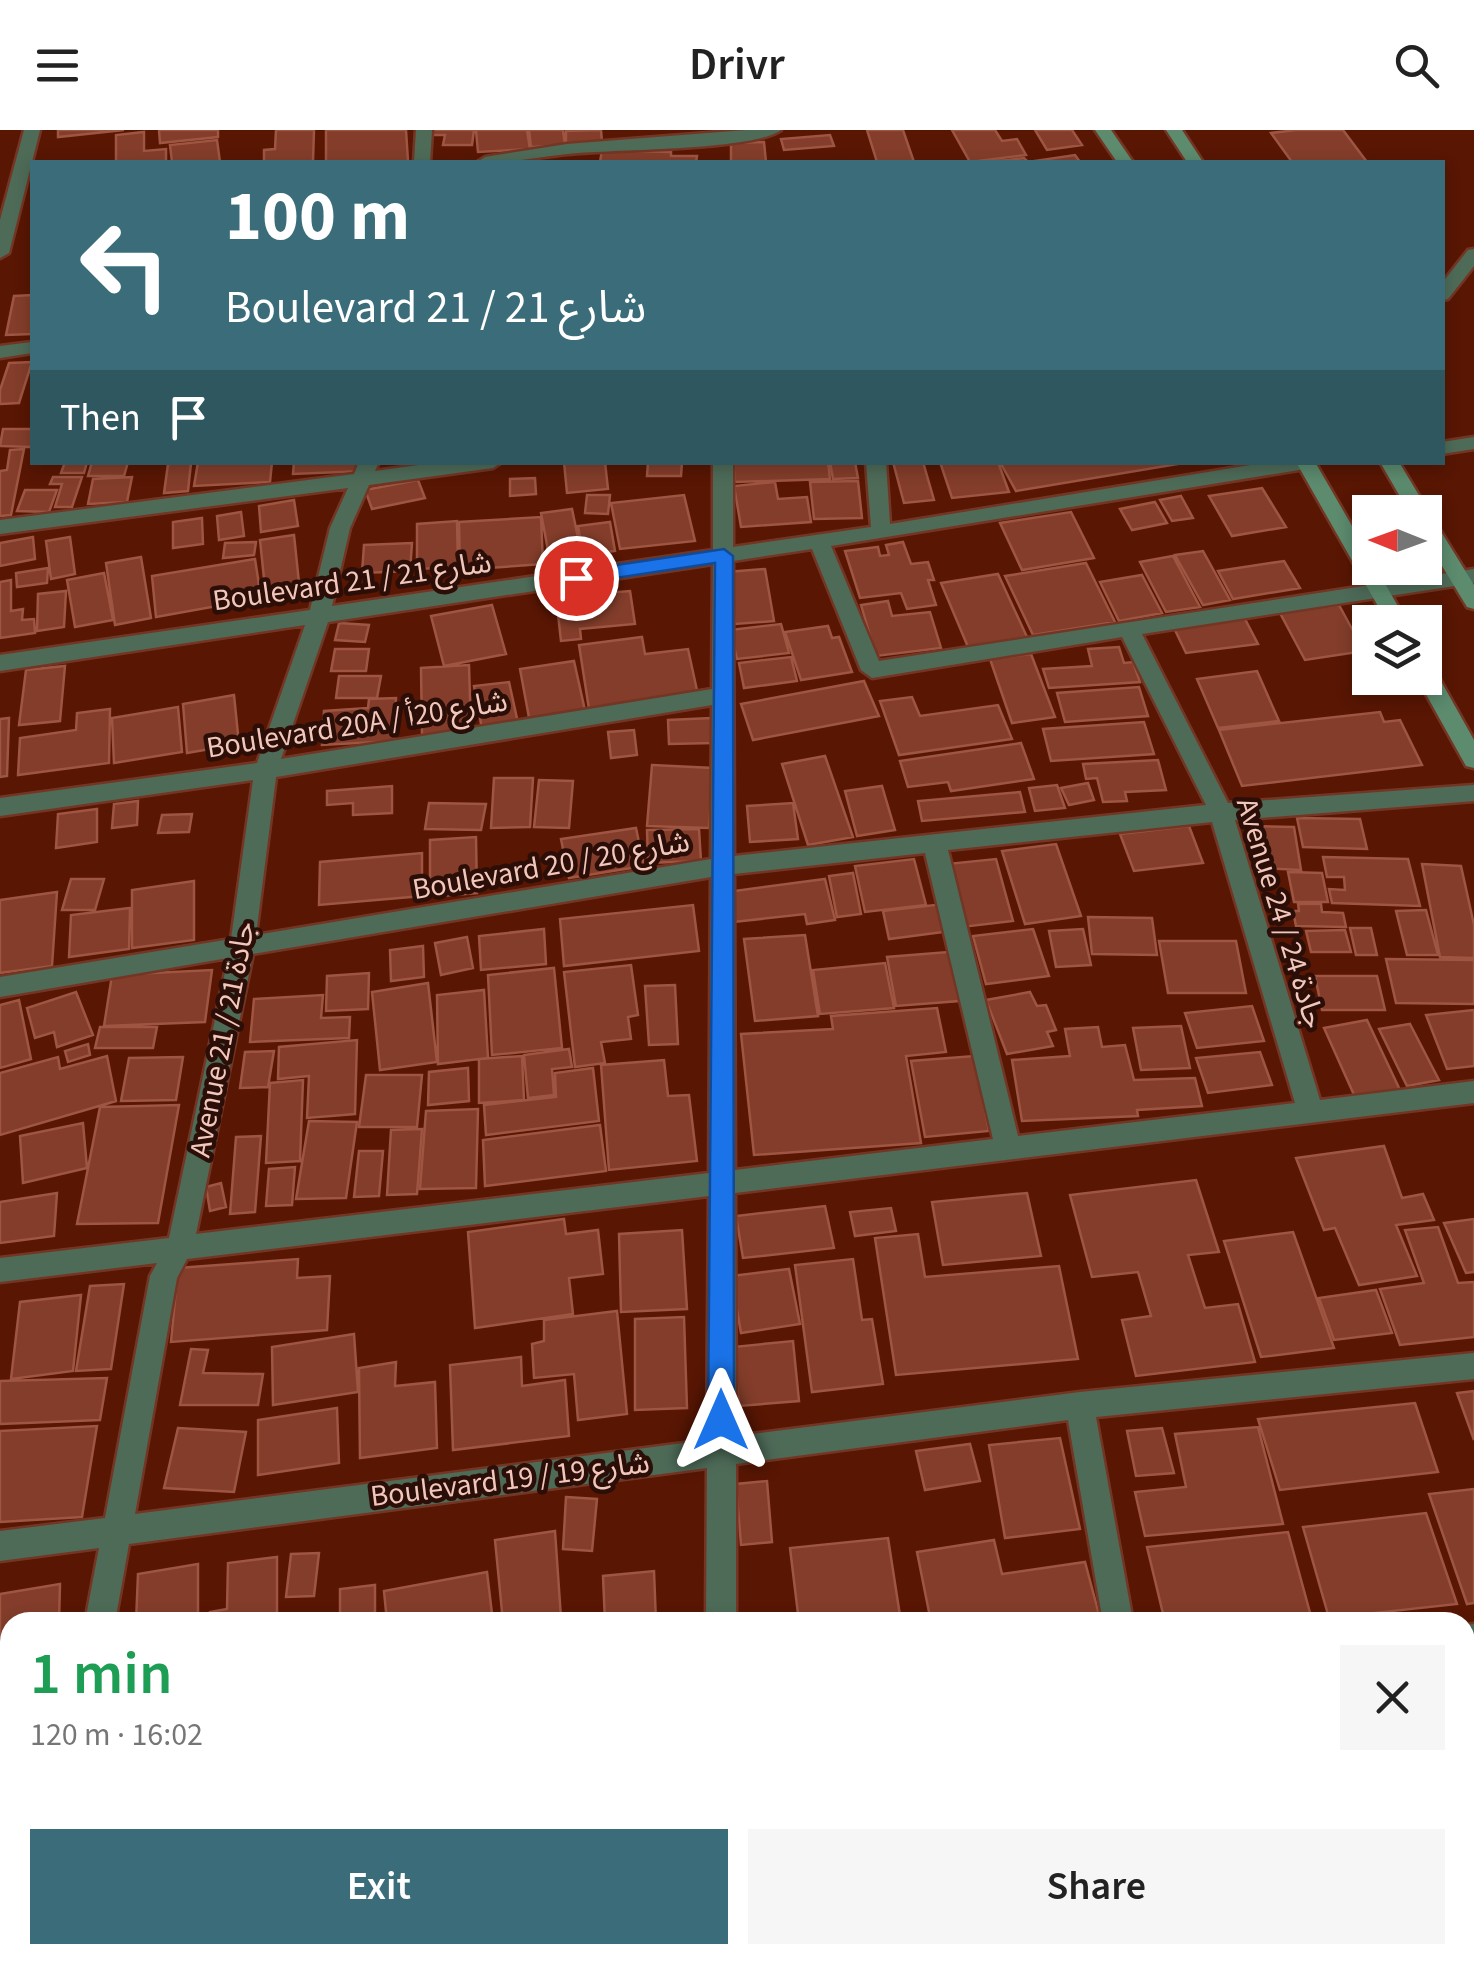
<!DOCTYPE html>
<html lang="en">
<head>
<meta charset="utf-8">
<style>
	body { margin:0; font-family:"Source Sans 3","Noto Sans Arabic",sans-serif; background:#f6f6f6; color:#222; height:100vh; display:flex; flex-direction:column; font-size:38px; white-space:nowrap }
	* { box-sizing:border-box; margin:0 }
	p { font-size:32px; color:#767676 }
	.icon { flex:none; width:55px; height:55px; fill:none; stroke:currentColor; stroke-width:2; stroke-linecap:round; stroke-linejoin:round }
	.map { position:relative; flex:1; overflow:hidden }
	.sheet { position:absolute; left:0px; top:1482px; width:1475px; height:352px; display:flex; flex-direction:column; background:#fff; border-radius:30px 30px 0 0; box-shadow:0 5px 15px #0003 }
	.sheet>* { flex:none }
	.top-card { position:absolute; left:30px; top:30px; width:1415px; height:305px; border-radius:0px; box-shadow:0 5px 15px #0003; background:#3a6d79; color:#fff; overflow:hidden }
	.needle { width:65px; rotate:271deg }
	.controls { position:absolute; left:1352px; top:365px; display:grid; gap:20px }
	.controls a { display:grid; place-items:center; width:90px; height:90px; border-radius:0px; background:#fff; box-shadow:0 5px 15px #0003; font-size:50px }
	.pin { position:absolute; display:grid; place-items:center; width:85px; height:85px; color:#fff; margin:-42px; border:5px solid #fff; border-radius:50%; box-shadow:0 2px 10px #0007 }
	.me { position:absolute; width:110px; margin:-55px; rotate:0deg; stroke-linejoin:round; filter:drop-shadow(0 0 8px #0008) }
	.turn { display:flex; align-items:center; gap:35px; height:210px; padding:0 30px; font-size:45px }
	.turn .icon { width:130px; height:130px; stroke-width:2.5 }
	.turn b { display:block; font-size:70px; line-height:85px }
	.then { display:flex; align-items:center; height:95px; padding:0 30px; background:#0003; gap:20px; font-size:38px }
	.round { display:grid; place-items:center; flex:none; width:105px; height:105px; border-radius:0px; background:#f6f6f6 }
	.summary { display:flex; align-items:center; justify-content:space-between; height:170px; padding:0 30px }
	h1 { font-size:60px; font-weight:600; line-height:75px; color:#1e9e55 }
	.primary-button { display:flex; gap:20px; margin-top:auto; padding:20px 30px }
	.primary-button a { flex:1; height:115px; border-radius:0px; background:#3a6d79; color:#fff; font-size:40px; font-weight:600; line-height:115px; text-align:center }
	.primary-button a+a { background:#f6f6f6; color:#222 }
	header { display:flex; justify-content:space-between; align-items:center; height:130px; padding:0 30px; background:#fff; font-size:45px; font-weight:600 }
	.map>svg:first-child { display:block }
	.building { fill:#833d2a; stroke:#9e5542; stroke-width:2.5 }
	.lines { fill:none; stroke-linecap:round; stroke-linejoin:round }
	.street-casing { stroke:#743624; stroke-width:5 }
	.secondary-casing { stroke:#743624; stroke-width:5 }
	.street { fill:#4e6b58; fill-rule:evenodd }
	.secondary { fill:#5c8b6e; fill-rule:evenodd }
	.route { fill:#1a73e8; stroke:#114b97; stroke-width:2.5 }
	.labels { text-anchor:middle; stroke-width:9; stroke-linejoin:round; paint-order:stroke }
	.street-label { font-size:30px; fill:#f1c7bc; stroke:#2b0e07 }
</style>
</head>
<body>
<header><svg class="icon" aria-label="menu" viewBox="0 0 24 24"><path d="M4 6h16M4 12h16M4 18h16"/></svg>Drivr<svg class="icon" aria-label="search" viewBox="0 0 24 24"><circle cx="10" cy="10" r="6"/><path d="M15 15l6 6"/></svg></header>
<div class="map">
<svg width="1474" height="1833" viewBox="0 0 1474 1833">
	<rect width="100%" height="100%" fill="#581603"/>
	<path class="building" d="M58,0H124L58,7Z
		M159,0H218V7L160,13Z
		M276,0H314L313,32H264V20L275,19Z
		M326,0H406L408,31L326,32Z
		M430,0H474L472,15H443L445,5H429Z
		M476,0H527L530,19L478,22Z
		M529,0H563L565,15L531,17Z
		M601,0L602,12L566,13V1Z
		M867,0H903L914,32H877Z
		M952,0H995L1002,11L1017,9L1026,25L970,32Z
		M1035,0H1072L1082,15L1047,20Z
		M1296,0H1343L1367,32H1292L1271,3Z
		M144,2V21L166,19V32H116V5Z
		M830,5L834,16L784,20L781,9Z
		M217,10L220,32H172L170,15Z
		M764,12L766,32H731V13Z
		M602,20L671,22V26H697L696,32H600Z
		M1075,25L1080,32H990L1024,28L1028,32Z
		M32,165V204L6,205L14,166Z
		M32,232L19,273L0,274V260L9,233Z
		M3,299H32V317L0,316Z
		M24,319L11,385L0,386V341L7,340L10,320Z
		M65,332H87L84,343H61Z
		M92,332H128L124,346H88Z
		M198,332H272L270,352L194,356Z
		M294,332H365V341L293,344Z
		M564,332H605L608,359L567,363Z
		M648,332H682L681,346H647Z
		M734,332H828L830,349L735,352Z
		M830,332H855L858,348L833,349Z
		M893,332H923L934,370L904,373Z
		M940,332H998L1009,362L952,368Z
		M1000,332H1184V333L1016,361Z
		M191,333L188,361L164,363L168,334Z
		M53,347H82L72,377H55L62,354H50Z
		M132,347L127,372L88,374L93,349Z
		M535,348L536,364L510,366V349Z
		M418,350L425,368L372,379L365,360Z
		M858,351L862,388L814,389L810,352Z
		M775,352L778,369L807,367L811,392L741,397L734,356Z
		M1262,358L1286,397L1232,406L1209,366Z
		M25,360H57L49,382L17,381Z
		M587,365H610L608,384L585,383Z
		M684,365L695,411L620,419L611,373Z
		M1181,366L1193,388L1172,391L1160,370Z
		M294,370L298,396L261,402L259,376Z
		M1155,372L1167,393L1132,400L1120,379Z
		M572,379L582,427L550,431L541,383Z
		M241,382L244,406L219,410L217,386Z
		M1071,382L1094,428L1022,440L1000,393Z
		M541,387L543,434L460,440L459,392Z
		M202,388L203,414L173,418V392Z
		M457,391L458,437L417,439V394Z
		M610,392L615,421L583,425L578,396Z
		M294,405L300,462L266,468L260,410Z
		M33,407L35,429L0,436V413Z
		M70,407L75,444L51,449L46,411Z
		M256,412L254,425L223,428L225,413Z
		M903,412L911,434L928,432L934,450H928L936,475L907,479L901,463L860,468L845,421L878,417L880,426L889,425L886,415Z
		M412,413L410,441L362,443L364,415Z
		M1203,421L1230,470L1203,475L1175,425Z
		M1173,426L1200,477L1166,482L1140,432Z
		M141,427L151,488L115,495L106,433Z
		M255,429L261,468L156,487L152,446Z
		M1284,431L1300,458L1233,469L1218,441Z
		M1086,433L1115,492L1033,505L1005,446Z
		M48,438L47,453L17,457L16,443Z
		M765,439L774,491L735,494L727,442Z
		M104,443L113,490L75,497L67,450Z
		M998,444L1027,507L968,517L941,453Z
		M1142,445L1162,483L1119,491L1100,452Z
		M11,450V481L23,479L22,490L34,489L35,503L0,508V452Z
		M66,461L64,497L37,501L38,464Z
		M630,461L635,494L580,499L581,509L561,511L556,467Z
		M888,471L892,486L930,482L941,518L876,526L861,475Z
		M492,475L506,524L444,536L431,486Z
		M1339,475L1364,521L1305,530L1280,483Z
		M1245,489L1258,514L1186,523L1174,498Z
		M339,493L369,495L365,512L335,510Z
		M781,494L789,523L737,529L730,500Z
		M828,496L832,508L839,507L852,542L801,550L785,502Z
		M642,507L645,524L688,519L698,565L589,579L579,515Z
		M1119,517L1124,533L1133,532L1140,552L1049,558L1043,539L1092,536L1088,519Z
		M335,519H369L366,541H331Z
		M1031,524L1055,587L1012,593L990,529Z
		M791,527L797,551L744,558L739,533Z
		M574,531L586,585L530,593L520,539Z
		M469,535L471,602L422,605L421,538Z
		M65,536L60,591L19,595L26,540Z
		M1257,541L1279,591L1218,598L1197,549Z
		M339,546H381L377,568H336Z
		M864,551L879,586L753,610L741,574Z
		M509,552L518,593L482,599L474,556Z
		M1139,557L1148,586L1065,592L1057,563Z
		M234,565L239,614L187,623L183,574Z
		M912,567L920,586L998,575L1012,609L899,625L880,571Z
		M396,568L394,611L322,615L324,581L368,578L369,569Z
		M178,577L182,622L114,633L112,588Z
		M110,579L109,633L18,645L20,608L76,600L77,583Z
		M1380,582L1384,592L1400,590L1422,635L1242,656L1219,600Z
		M9,588L7,646L0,647V589Z
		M711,588L713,613L669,614L668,590Z
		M1144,592L1154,624L1051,631L1043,599Z
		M634,600L637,625L611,628L608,602Z
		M1021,613L1034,649L951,661L948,652L908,657L900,631Z
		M825,626L853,707L808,715L782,634Z
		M1158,630L1166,660L1125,662L1127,671L1103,672L1097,648L1086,649L1083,634Z
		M652,635L713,638L709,698L647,696Z
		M494,648H533L530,697L491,698Z
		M539,650L573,651L569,698L534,697Z
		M1088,653L1094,670L1069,675L1061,658Z
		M1057,655L1065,678L1035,681L1029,658Z
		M392,656V683L353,685V673L327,675V661Z
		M882,656L895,700L857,706L845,661Z
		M1020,662L1025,682L922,691L918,671Z
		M138,671L137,695L112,698L114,674Z
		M429,673L486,674L481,700L425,699Z
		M793,673L798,709L750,712L747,676Z
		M97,679V712L56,718L58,684Z
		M192,684L189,702L158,703L162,685Z
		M1297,688L1360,689L1367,719L1303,717Z
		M1189,696L1203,733L1134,741L1120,704Z
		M1253,696L1294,697L1301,740L1260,738Z
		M636,698L644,736L569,748L561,709Z
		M699,699L701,731L648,733L647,700Z
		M476,707L477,763L430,767V710Z
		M1056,714L1081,786L1025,794L1002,721Z
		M422,723V766L319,775L320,732Z
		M1323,727L1408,729L1420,776L1332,773L1329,759L1345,760L1344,747H1327Z
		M914,729L926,775L865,782L855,736Z
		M996,729L1013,791L962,797L947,734Z
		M1422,734L1461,736L1474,795V828L1440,827Z
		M1288,742L1322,743L1328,772H1294Z
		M853,743L861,784L837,787L829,746Z
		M71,749H104L95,780H62Z
		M825,749L835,790L807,794L805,784L734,792L727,762Z
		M194,751V810L132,818V760Z
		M57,762L52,836L0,843V770Z
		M943,774L951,801L889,809L883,781Z
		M1298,774H1321L1322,782L1343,783L1346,797L1296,796L1293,781H1299Z
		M693,775L699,821L564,836L560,789Z
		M130,778L129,819L69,827L71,785Z
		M1426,780L1438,825H1407L1396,781Z
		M1088,787L1152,788L1157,825L1092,824Z
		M1350,798H1371L1377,825H1356Z
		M544,799L546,834L481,840L479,806Z
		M1033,799L1049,846L986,854L973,806Z
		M1083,799L1091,835L1056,837L1049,801Z
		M1345,800L1351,822H1311L1306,801Z
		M805,805L818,886L755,891L744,809Z
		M467,807L473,838L441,845L435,813Z
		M1159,811H1236L1246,863H1168Z
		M423,816L424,847L391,851L390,820Z
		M948,822L959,871L896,876L887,827Z
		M1386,829L1474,830V874L1396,873Z
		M885,833L894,878L820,884L813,840Z
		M631,835L638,885L628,887L631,909L601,912L605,933L575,937L564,842Z
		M554,838L562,918L492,925L488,845Z
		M212,840L205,892L104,896L112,845Z
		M369,843L368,879L326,881L327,846Z
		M1315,846H1377L1385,880H1322Z
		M428,853L437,932L380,940L372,862Z
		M675,855L678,914L649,915L645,856Z
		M484,860L488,928L438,934L437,865Z
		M76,862L93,905L57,917L54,902L35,908L27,878Z
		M1030,862L1037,876L1046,875L1056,900L1047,902L1053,916L1007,924L986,870Z
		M323,865L321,888L350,887L349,908L250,912L254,869Z
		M19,870L31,929L0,938V875Z
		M1252,876L1264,911L1197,918L1185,883Z
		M937,878L946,922L906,926L921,1013L754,1025L741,904L833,899L831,886Z
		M1474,880V936L1447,939L1426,885Z
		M1367,890L1400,960L1355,967L1324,898Z
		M1410,894L1439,950L1407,956L1379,899Z
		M1181,896L1190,938L1141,940L1133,898Z
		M100,897H157L153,918H95Z
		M1098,897L1102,917L1125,915L1134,950L1195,948L1202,976L1137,980L1138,986L1022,991L1012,930L1070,926L1065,899Z
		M357,910L355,984L307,988L309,946L278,949L279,917Z
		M88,914L90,925L68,932L65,921Z
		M569,919L572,937L552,939L554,965L528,968L524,925Z
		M274,921L268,957L240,958L245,922Z
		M1260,922L1272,955L1208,963L1196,928Z
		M107,926L116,971L0,1005V943L58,927L60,939Z
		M522,926L524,970L479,973V929Z
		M974,926L989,1001L925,1007L911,931Z
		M183,927L176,970L121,971L129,928Z
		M664,930L668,966L689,965L697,1031L609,1040L601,935Z
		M468,938L469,971L428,975L429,942Z
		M593,938L599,991L486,1005L484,975L556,967L555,943Z
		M366,945H422L417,997H359Z
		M303,950L300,1031L266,1033L270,953Z
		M179,975L158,1093L77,1094L100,977Z
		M478,979L476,1058L420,1059L426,981Z
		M309,991L357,992L346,1068L296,1069Z
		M83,993L87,1038L23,1053L20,1006Z
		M600,995L606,1041L485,1056L483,1010Z
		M422,999L417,1064L387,1065L391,1000Z
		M261,1006L255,1082L230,1084L236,1007Z
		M1384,1016L1402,1068L1423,1064L1434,1090L1396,1095L1417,1146L1359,1155L1335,1098L1324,1100L1296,1028Z
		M359,1021H383L379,1066L354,1067Z
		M295,1037L292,1075L266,1076L269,1039Z
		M1196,1050L1219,1122L1188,1125L1205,1178L1238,1174L1255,1232L1136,1246L1122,1190L1151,1186L1138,1142L1092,1147L1070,1065Z
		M221,1053L226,1077L210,1081L206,1057Z
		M57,1063L54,1106L0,1113V1072Z
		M1027,1063L1041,1126L943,1135L932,1072Z
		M825,1076L834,1118L743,1128L736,1086Z
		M891,1078L896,1101L855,1106L850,1082Z
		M564,1089L566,1104L598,1100L603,1144L569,1148L573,1184L475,1198L468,1102Z
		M1474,1089V1142L1466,1143L1444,1093Z
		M1438,1097L1458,1153L1474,1152V1207L1400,1215L1380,1159L1424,1153L1405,1100Z
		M682,1100L687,1179L621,1182L619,1104Z
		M1293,1102L1334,1218L1261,1227L1224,1111Z
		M918,1104L925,1147L1059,1136L1078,1229L896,1245L875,1108Z
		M298,1129L297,1148L330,1146L327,1200L171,1212L178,1138Z
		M853,1129L862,1190L872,1189L883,1254L812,1262L795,1135Z
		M789,1139L800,1194L741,1203L731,1146Z
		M124,1154L111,1239L76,1241L90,1156Z
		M1376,1160L1392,1203L1334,1210L1319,1168Z
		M81,1165L73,1241L11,1249L20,1172Z
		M617,1181L627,1284L578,1290L574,1244L534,1248L532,1214L544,1211V1190Z
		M684,1187L687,1278L635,1280V1189Z
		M354,1204L358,1262L273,1275L272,1217Z
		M793,1211L799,1271L739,1276L733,1217Z
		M191,1219L208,1220L203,1243L263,1244L258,1275H180Z
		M521,1227L522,1256L565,1250L569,1306L453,1320L450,1235Z
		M396,1232L395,1256L435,1252L437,1318L360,1328L359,1238Z
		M107,1248L100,1290L0,1294V1251Z
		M1474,1261V1310L1457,1263Z
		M1415,1273L1438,1342L1280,1360L1258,1289Z
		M337,1278L339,1333L258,1345V1290Z
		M97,1296L82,1387L0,1392V1301Z
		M1258,1297L1283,1394L1145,1406L1135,1362L1186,1357L1175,1304Z
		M178,1298L246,1302L234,1362L164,1358Z
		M1162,1298L1174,1343L1136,1346L1127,1301Z
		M1060,1308L1080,1399L1005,1408L989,1315Z
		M970,1314L980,1351L925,1360L916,1321Z
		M767,1351L772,1412L741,1415L736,1354Z
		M1474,1359V1473L1467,1474L1429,1364Z
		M566,1367L597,1369L592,1421L563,1419Z
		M1426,1383L1457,1474L1329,1488L1303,1397Z
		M555,1401L561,1488L503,1492L495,1410Z
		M1288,1402L1312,1490L1165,1492L1147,1417Z
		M888,1408L901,1492H799L790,1418Z
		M994,1410L1002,1444L1085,1432L1101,1492H931L917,1422Z
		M319,1423L314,1466L286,1467L291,1424Z
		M277,1427V1492H210V1482L227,1479L228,1433Z
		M198,1434V1492H136L138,1444Z
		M654,1441L656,1492H605L603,1446Z
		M487,1442L493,1492H387L384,1461Z
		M60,1454L59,1492H10V1518L0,1520V1464Z
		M375,1455V1492H326L340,1491V1459Z
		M10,1525V1666L0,1667V1526Z
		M1474,1568V1619L1465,1621V1570Z
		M1474,1624V1693L1465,1696V1626Z
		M1465,1763L1474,1792V1831L1389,1833L1387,1825H1465Z
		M10,1785L12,1833H0V1786Z
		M315,1825H361V1833H315Z
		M396,1825H478V1833H396Z
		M499,1825H560L559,1833H498Z
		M578,1825H666L665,1833H578Z
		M912,1825H947L948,1833H833Z
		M965,1825H1005V1833H965Z
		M1087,1825H1260L1262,1833H1088Z
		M1270,1825H1357L1359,1833H1273Z"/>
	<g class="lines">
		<g class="street-casing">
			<path id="street" d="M24,0H40L9,123L0,128V90Z
				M416,0H432L430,32H414Z
				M746,0H781C753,21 611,19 568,24C537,27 508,34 477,32L485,27L567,14Z
				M1474,119V136L1448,169L1442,170V153L1468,120Z
				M32,212V223L0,228V216Z
				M1474,307V319L1442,324V312Z
				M359,332H379L375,341L441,332H502L493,338L369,355L350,398L332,476L713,420V332H733V417L871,397L866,332H886L890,394L1269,332L1315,333L1305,339L831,416L879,531L1474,439V453L1142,504L1228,673L1474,655V671L1235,690L1320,970L1474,951V973L735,1063L736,1306L1080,1262L1474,1223V1249L1096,1287L1133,1492H1103L1068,1290L736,1334V1492H706L707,1338L129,1414L115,1492H85L99,1418L0,1431V1401L105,1388L150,1146L157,1133L0,1152V1128L169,1108L228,828L0,867V847L231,809L253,650L0,686V668L257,633L305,495L0,541V525L310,480L330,398L348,358L0,404V390L354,344ZM812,419L861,540L872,548L1122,507L1206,675L734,726L733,431ZM713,434L712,559L281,629L328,492ZM712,575L711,729L256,805L276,647ZM1212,692L1295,973L1018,1006L948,720ZM925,723L993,1009L735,1040L734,744ZM711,747L709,1043L196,1104L253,824ZM709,1066L707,1310L135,1384L177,1148L187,1129Z
				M1474,1494V1524L1465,1525V1495Z
				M10,1691V1723L0,1724V1692Z
				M28,1825H62L61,1833H27Z
				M703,1825H737V1833H703Z"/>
		</g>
		<g class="secondary-casing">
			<path id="secondary" d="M1095,0H1111L1133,32H1117Z
				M1166,0H1182L1203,32H1187Z
				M1296,332H1315L1370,427V438H1376L1407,492H1387Z
				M1380,332H1399L1429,382L1427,386L1432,387L1474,455V479L1467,477L1425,408V382H1409Z
				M1425,534L1433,537L1474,610V638L1466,636L1417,548H1425Z"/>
		</g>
		<use href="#street" class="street"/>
		<use href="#secondary" class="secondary"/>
	</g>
	<path class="route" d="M724,419L733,426L734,1290L730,1299L721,1302L712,1299L708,1290L715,433L576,454L567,448L576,441Z"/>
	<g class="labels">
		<g class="street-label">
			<text transform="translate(352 451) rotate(-8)" y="10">Boulevard 21 / شارع 21</text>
			<text transform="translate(357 594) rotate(-9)" y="10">Boulevard 20A / شارع 20أ</text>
			<text transform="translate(551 735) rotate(-10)" y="10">Boulevard 20 / شارع 20</text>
			<text transform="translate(1281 783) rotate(73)" y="10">Avenue 24 / جادة 24</text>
			<text transform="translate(222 909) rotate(-79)" y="10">Avenue 21 / جادة 21</text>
			<text transform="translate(510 1349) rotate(-7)" y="10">Boulevard 19 / شارع 19</text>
		</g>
	</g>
</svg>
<div class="controls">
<a><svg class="needle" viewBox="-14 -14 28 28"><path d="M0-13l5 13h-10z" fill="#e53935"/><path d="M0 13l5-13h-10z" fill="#767676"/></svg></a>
<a><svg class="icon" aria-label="layers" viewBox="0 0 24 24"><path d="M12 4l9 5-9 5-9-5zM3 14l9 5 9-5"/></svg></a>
</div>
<div class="pin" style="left:576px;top:448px;background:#d93025"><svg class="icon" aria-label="arrive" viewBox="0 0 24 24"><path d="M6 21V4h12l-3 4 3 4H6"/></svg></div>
<svg class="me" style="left:721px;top:1290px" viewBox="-20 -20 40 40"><path d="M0-17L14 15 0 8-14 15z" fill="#1a73e8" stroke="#fff" stroke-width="4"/></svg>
<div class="top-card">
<div class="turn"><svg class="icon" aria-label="left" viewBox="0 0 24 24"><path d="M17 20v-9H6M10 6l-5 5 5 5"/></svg><div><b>100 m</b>Boulevard 21 / شارع 21</div></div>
<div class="then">Then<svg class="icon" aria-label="arrive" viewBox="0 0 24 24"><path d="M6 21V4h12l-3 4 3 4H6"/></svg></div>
</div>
<section class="sheet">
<div class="summary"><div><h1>1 min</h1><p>120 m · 16:02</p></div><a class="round"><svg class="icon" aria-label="close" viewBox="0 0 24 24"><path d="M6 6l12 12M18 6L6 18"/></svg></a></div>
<div class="primary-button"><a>Exit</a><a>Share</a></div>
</section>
</div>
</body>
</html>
